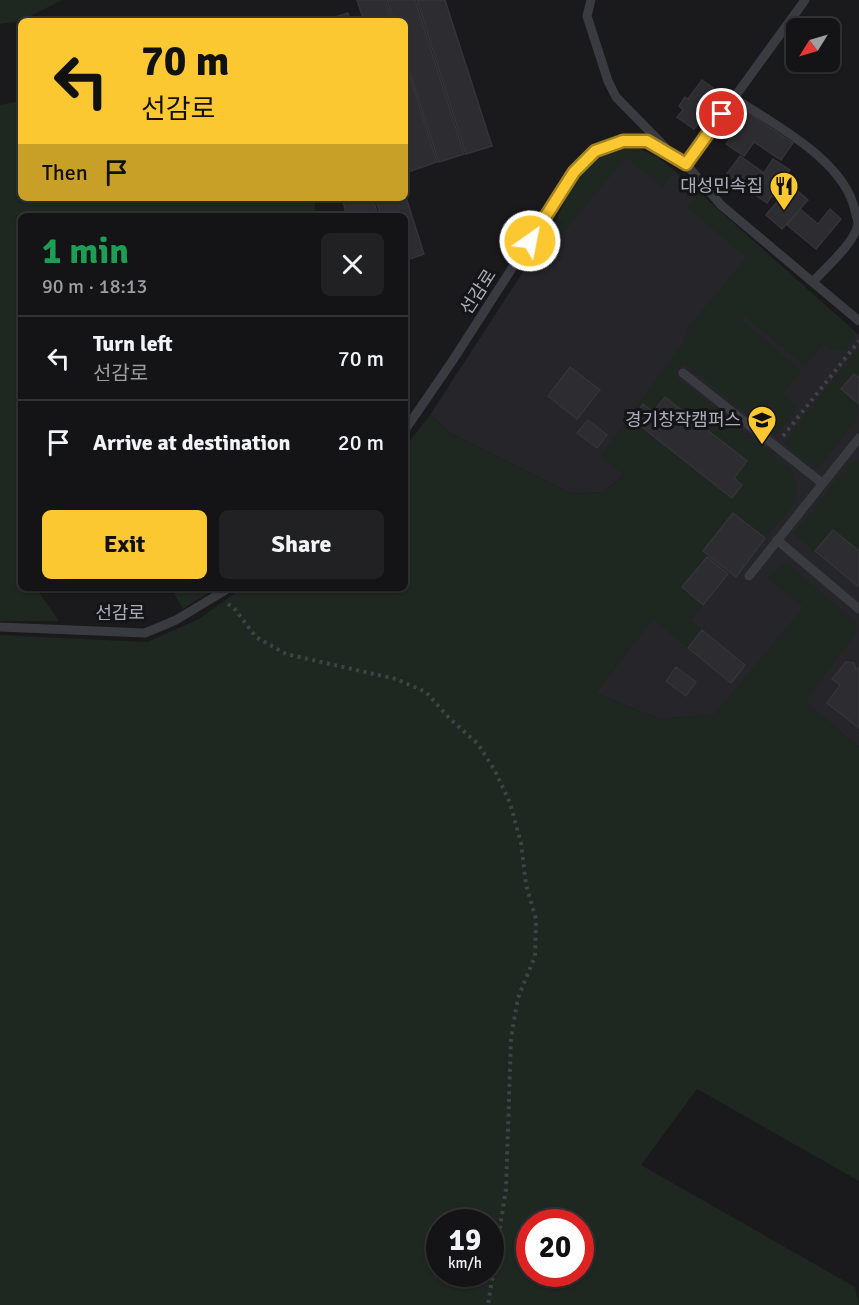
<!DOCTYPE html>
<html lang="en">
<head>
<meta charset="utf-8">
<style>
	body { margin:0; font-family:Signika,"Noto Sans KR",sans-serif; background:#212022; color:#f1f3f6; height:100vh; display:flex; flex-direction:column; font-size:22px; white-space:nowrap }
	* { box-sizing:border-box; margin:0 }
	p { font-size:20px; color:#9d9ea0 }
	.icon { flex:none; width:33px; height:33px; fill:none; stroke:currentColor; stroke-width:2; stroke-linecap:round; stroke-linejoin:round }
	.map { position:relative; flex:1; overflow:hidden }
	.details { position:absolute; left:18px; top:213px; width:390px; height:378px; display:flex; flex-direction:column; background:#141315; border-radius:9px; box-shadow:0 2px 4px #0004,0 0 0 2px #333234 }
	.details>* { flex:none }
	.top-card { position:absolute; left:18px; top:18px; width:390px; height:183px; border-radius:9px; box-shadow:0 2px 4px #0004,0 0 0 2px #333234; background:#fbc832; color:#111; overflow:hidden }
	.needle { width:39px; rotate:233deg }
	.controls { position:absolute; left:786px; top:18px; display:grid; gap:12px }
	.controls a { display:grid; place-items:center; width:54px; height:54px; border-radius:9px; background:#141315; box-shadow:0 2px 4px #0004,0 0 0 2px #333234; font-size:30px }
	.speed { position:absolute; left:426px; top:1209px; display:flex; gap:12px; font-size:30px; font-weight:700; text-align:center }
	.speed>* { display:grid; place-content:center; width:78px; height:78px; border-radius:50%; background:#141315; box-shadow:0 2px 4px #0004,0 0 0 2px #333234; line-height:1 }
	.speed small { font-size:15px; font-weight:400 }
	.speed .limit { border:9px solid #d22; background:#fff; color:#111 }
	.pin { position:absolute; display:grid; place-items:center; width:51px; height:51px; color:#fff; margin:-26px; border:3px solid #fff; border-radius:50%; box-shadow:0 2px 6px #0007 }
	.me { position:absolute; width:66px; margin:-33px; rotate:33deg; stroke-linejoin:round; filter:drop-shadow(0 0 4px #0008) }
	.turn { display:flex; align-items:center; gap:21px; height:126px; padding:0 24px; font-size:27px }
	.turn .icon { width:78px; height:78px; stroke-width:2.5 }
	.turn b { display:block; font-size:42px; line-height:51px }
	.then { display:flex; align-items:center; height:57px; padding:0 24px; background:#0003; gap:12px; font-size:22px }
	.round { display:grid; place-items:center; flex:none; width:63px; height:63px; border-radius:9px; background:#212022 }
	.head { display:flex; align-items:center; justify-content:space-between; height:102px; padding:0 24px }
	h1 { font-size:36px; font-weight:700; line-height:45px; color:#1e9e55 }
	.cta { display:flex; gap:12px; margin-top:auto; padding:12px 24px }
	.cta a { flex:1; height:69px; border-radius:9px; background:#fbc832; color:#111; font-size:24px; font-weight:700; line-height:69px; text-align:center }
	.cta a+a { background:#212022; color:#f1f3f6 }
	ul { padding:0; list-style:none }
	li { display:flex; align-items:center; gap:18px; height:84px; padding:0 24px; border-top:2px solid #333234 }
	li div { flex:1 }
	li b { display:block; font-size:22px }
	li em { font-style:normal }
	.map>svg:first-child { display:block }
	.built { fill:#262529 }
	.green { fill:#1f2721; fill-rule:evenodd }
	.building { fill:#2d2c30; stroke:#343338; stroke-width:1.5 }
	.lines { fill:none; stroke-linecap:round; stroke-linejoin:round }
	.path { stroke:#404248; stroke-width:4; stroke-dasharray:3 4.5; stroke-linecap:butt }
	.service { stroke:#3a3b41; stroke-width:9 }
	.route-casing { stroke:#a38220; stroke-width:15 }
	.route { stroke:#fbc832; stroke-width:10 }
	.labels { text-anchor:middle; stroke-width:6; stroke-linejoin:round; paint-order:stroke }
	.poi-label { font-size:18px; fill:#abafbc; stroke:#151417; text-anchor:end }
	.street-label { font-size:18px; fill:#abafbc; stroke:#151417 }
</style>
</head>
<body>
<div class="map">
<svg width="859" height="1305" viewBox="0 0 859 1305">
	<rect width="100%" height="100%" fill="#1a191c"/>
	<path class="built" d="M626,148L640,149L659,158L674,170L859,335V747L804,702L789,626L715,715L659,719L595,693L653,618L702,630L690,621L682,587L703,551L624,475L603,492L572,494L450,433L430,415L556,221L570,191L593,161L609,151Z"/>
	<path class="green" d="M0,0H62L21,21L0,24Z
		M21,101V198H314L316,216H21V588H36L59,621H0V105Z
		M626,148C646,150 659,158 674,170L663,187L626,157L566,229L556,221C572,187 586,156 626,148Z
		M698,192L851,328L855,337L845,349L835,351L823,344L805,366L745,316L741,320L801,371L783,393L796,406L795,412L775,436L684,363L674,375L792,471C807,502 784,515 765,538L733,513L703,551L708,555L682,587L703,605L690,621L702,630L688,648L653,619L595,693L659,719L715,714L804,607L768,578L781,565L788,564L855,621L857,629L853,637L805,702L859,747V1181L697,1089L641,1165L855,1287L859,1305H0V635L147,642L199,619L242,588H405V447L430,415L450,433L572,494L603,492L624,475L601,456L682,344L687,329L747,257L687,207ZM653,412L742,485L733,497H732ZM440,1222H490V1274H440ZM530,1222H580V1274H530Z
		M859,347V378L854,374L841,389L858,403L857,419L817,469L784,443Z
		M856,460L859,462V551L833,530L815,551L794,534L850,463Z
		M171,588H215L183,609Z"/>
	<path class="building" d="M357,0H385L392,21H364Z
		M387,0H415L464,154L439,162L405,57V21H394Z
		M417,0H445L492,146L466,154Z
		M348,13L350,21H323Z
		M405,62L437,162L411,171L405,150Z
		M702,80L720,93L694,129L677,117L683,110L679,106L685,97L688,99Z
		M747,112L793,143L781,160L754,142L744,156L726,144Z
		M740,156L764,173L773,159L790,170L767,203L726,175Z
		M791,185L808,200L782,229L766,215Z
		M405,194L424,254L405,261V216H381L375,198H405Z
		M342,198H373L378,216H347Z
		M800,209L818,224L830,209L841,219L816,249L787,225Z
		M570,367L600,390L577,419L548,396Z
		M854,374L859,378V404L841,389Z
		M665,397L747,461L734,478L742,485L732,498L632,419L643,404L653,412Z
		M588,420L607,435L597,448L577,433Z
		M733,513L765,538L736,577L703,551Z
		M833,530L859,551V587L815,551Z
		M707,557L728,574L703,605L682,587Z
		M702,630L745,665L731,683L688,648Z
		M846,662L854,663L856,670L859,667V728L827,703L840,685L832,679Z
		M676,667L696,682L686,696L666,681Z"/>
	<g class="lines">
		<path class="path" d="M783,436L859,341
			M228,604L234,608L256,637L286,654L396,679L426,692L450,719L478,744L495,771L510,803L521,843L526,885L536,919L535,956L518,998L511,1038L506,1189L488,1305"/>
		<path class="service" d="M591,0L587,16L608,81L616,97L665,147
			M734,98C773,124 845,160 855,211C856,214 858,220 858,224C855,243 825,268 813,282
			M686,164L805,0
			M683,373L822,483
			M405,430L453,360L574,172L595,151L623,141L647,142L670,153L686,164L721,205L859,321
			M777,540L859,609
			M749,576L859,438
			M0,627L145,633L176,620L229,588"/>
	</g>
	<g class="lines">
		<g class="route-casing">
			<path id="route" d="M530,241L574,172L595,151L623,141H647L686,164L722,114"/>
		</g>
		<use href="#route" class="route"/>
	</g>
	<defs>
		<g id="restaurant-pin" transform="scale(1.5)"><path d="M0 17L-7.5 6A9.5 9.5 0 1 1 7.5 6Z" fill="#fbc832" stroke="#151417"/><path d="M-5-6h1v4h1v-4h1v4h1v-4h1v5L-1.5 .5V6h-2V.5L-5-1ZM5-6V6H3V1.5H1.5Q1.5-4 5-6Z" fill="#111"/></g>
		<g id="university-pin" transform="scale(1.5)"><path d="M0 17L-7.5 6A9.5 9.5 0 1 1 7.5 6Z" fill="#fbc832" stroke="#151417"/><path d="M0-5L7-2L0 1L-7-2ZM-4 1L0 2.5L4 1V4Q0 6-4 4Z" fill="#111"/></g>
	</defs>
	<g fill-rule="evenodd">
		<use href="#restaurant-pin" x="784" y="186"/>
		<use href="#university-pin" x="762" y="420"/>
	</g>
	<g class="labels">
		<g class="poi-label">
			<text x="763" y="192">대성민속집</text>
			<text x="741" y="426">경기창작캠퍼스</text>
		</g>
		<g class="street-label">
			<text transform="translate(478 292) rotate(-57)" y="6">선감로</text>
			<text x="120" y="619">선감로</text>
		</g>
	</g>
</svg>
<div class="controls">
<a><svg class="needle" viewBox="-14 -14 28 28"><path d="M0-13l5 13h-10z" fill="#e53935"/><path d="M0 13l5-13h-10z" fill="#9d9ea0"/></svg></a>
</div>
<div class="speed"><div>19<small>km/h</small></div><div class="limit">20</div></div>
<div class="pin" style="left:722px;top:114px;background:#d93025"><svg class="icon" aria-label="arrive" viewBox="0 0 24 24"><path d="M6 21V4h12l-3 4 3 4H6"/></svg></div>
<svg class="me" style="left:530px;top:241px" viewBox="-20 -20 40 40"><circle r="17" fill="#fbc832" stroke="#fff" stroke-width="3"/><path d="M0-11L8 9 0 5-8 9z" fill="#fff"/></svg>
<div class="top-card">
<div class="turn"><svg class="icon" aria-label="left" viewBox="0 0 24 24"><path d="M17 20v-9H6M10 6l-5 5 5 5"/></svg><div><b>70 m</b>선감로</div></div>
<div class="then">Then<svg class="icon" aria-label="arrive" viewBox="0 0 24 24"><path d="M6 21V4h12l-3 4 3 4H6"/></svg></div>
</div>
<section class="details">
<div class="head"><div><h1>1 min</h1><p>90 m · 18:13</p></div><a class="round"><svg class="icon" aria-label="close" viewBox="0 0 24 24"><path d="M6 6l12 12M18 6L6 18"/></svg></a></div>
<ul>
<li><svg class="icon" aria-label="left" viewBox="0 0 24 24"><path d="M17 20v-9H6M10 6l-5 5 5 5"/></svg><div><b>Turn left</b><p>선감로</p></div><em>70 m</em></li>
<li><svg class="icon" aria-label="arrive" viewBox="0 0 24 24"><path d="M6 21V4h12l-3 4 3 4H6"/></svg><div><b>Arrive at destination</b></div><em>20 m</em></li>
</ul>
<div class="cta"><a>Exit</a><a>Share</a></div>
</section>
</div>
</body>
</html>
